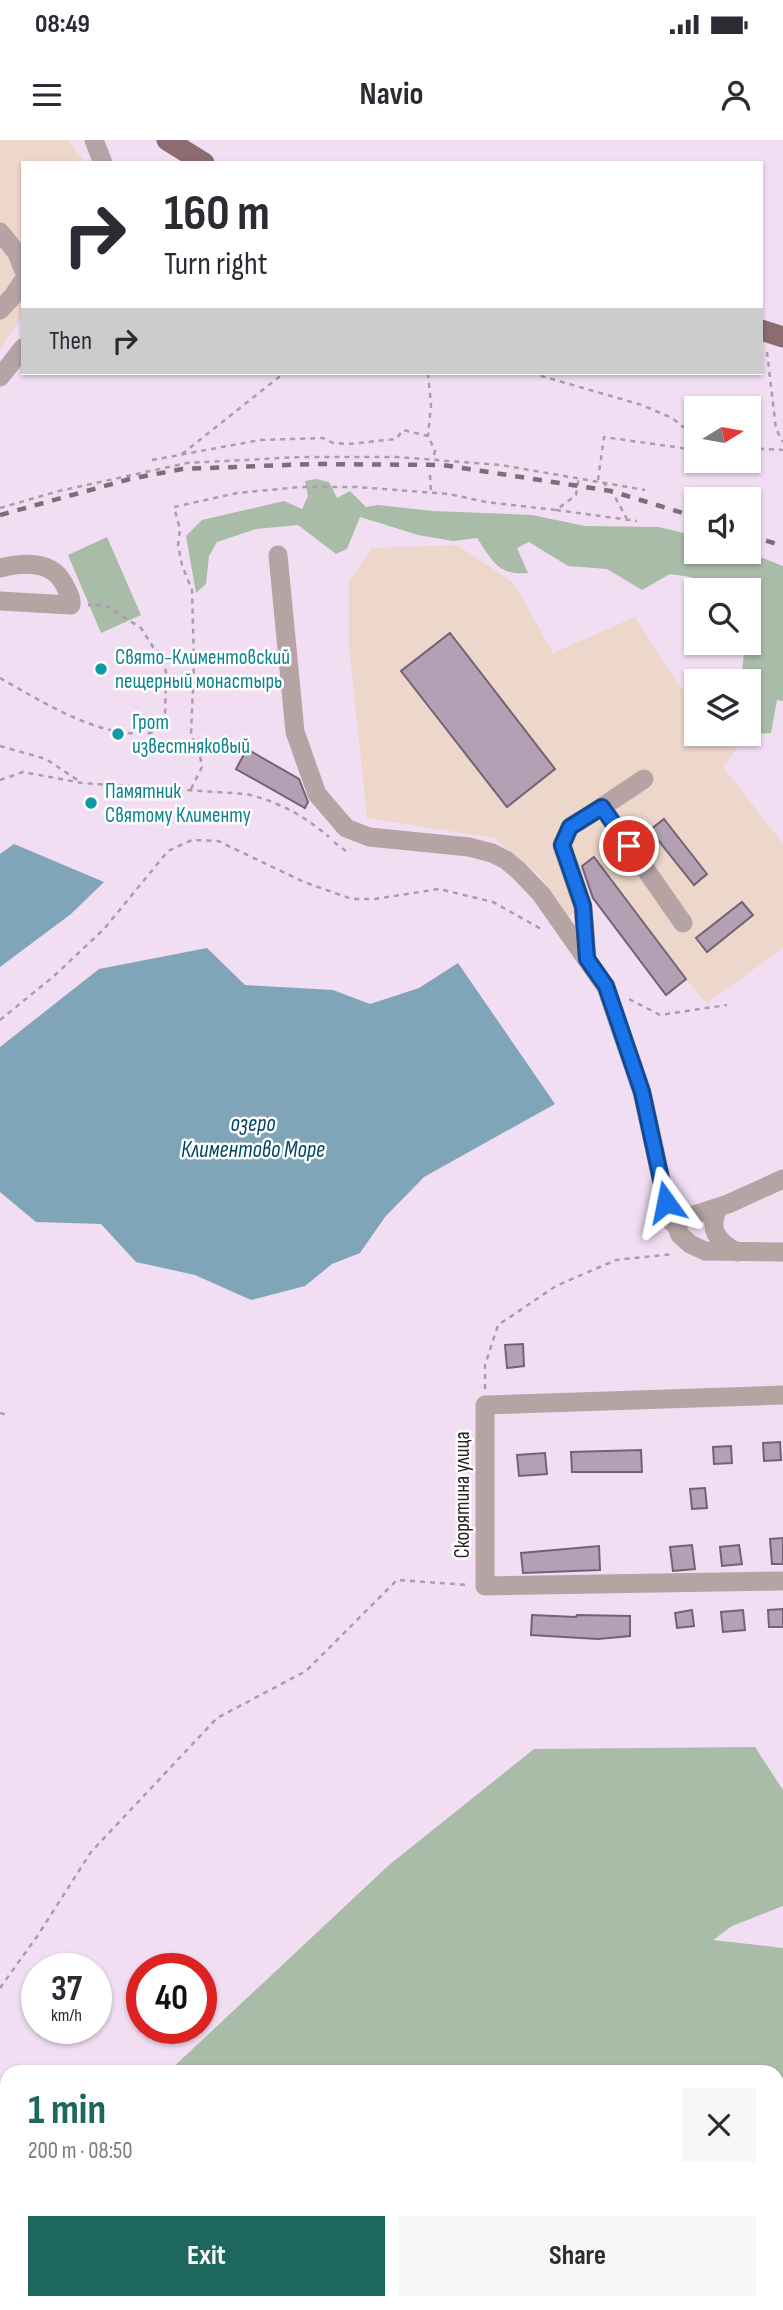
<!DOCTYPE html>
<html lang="en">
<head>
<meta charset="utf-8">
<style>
	body { margin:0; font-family:"Sofia Sans Condensed",sans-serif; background:#f7f7f7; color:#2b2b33; height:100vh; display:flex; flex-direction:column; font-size:26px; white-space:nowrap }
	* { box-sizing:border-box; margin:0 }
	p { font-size:23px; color:#7c7c81 }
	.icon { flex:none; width:38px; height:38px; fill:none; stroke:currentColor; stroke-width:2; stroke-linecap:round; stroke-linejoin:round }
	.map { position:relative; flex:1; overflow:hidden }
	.details { position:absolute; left:0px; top:1925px; width:784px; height:245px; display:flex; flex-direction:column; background:#fff; border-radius:21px 21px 0 0; box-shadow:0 2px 5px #0004 }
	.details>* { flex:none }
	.top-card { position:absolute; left:21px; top:21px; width:742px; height:214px; border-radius:0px; box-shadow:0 2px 5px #0004; background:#fff; color:#2b2b33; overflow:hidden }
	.needle { width:46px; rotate:79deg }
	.controls { position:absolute; left:684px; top:256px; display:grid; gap:14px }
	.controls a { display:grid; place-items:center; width:77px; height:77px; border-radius:0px; background:#fff; box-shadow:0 2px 5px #0004; font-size:35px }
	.speed { position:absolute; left:21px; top:1813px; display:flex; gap:14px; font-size:35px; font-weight:700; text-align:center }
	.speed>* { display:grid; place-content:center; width:91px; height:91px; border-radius:50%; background:#fff; box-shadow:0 2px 5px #0004; line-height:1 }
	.speed small { font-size:18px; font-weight:400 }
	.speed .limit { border:10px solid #d22; background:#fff; color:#111 }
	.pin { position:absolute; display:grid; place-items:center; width:60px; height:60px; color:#fff; margin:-30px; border:4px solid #fff; border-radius:50%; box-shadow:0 2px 7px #0007 }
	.me { position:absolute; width:77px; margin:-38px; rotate:348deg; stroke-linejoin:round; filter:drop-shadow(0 0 5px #0008) }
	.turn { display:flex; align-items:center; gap:24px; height:147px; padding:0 28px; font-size:32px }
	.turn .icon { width:91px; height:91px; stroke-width:2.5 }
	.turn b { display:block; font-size:49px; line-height:60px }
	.then { display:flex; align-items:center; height:66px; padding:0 28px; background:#0003; gap:14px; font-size:26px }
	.round { display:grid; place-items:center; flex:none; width:74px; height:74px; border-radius:0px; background:#f7f7f7 }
	.headline { display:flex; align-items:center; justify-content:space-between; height:119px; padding:0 28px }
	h1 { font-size:42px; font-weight:700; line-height:52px; color:#1e675f }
	.action { display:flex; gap:14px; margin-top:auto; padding:14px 28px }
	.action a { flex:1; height:80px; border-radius:0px; background:#1e675f; color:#fff; font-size:28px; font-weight:700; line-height:80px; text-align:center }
	.action a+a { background:#f7f7f7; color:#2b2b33 }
	.status { display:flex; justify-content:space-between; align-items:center; height:49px; padding:0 35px; background:#fff; direction:ltr }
	.status svg { height:19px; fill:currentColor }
	header { display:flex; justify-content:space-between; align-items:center; height:91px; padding:0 28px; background:#fff; font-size:32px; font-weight:700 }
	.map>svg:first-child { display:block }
	.industrial { fill:#ecd7ca }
	.green { fill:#a9bca7 }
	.water { fill:#81a5b8 }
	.building { fill:#b3a0b4; stroke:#736274; stroke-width:2 }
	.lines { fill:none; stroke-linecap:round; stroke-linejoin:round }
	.path { stroke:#ab9cac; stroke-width:2.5; stroke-dasharray:5 5; stroke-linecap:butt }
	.minor { stroke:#b6a3a4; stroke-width:19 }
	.major { stroke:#8c6c6e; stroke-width:21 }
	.rail { stroke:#7a6e7b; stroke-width:4.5; stroke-dasharray:9 9; stroke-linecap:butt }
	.route-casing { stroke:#114b97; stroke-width:18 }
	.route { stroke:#1a73e8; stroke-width:12 }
	.culture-dot { fill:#0f9aa8; stroke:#fff; stroke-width:2.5 }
	.labels { text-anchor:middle; stroke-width:5; stroke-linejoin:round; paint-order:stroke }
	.culture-label { font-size:21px; fill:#0d838f; stroke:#fff; text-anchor:start }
	.street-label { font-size:21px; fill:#2a232a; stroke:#fff }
	.water-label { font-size:23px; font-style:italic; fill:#004763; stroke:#fff }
</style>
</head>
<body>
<div class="status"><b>08:49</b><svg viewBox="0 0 49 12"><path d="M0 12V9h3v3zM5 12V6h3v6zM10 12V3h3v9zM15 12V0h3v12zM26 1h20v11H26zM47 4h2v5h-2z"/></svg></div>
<header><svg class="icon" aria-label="menu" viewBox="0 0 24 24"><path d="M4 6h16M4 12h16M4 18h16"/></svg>Navio<svg class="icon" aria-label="person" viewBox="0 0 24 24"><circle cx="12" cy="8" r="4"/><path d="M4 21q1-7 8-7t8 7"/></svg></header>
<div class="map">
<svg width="783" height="2170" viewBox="0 0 783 2170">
	<rect width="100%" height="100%" fill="#f2def3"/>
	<path class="industrial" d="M0,0H69L85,23H23V175L0,209Z
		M457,405L514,443L553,513L635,477L679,545L696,563V593H727L739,605L723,627L783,704V808L707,863L686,840L666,855L594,759L566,779L541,737L494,698L367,678L349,506V441L372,408Z"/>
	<path class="green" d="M317,339L329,342L337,358L350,351L366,367L378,365L433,371L532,375L585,386L659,387L696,396V411H745L783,426V561L777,560L771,593L747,594L746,593H749V541H741L745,502H749V450H709L691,437L670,434L642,450L607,429L568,426L529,402L517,408L528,433C498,436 492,420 477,398L453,401L418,395L360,377L347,409L336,414L298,385L256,389L217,402L209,416L206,444L196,453L186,396L202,380L284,361L302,369L308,356L305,341Z
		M107,397L141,475L101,493L68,415Z
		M755,1607L783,1650V1766L732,1786L713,1800L783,1808V2170H0V2089L7,2083V2163H777V1932H168L389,1725L534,1609Z"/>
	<path class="water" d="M14,704L104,742L71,774L0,827V714Z
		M207,808L245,845L333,850L370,864L419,848L458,823L555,964L424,1037L385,1077L360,1113L332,1124L305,1146L251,1160L195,1135L136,1122L101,1084L36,1082L0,1052V907L99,829Z"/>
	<path class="building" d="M450,493L555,629L507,667L401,531Z
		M247,609L299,639L308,662L305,668L236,629Z
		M664,679L707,734L694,745L650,690Z
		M594,717L686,839L666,855L593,758L582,726Z
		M742,762L753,775L707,812L696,798Z
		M523,1204L524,1226L507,1228L505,1205Z
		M780,1302L781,1320L764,1321L763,1303Z
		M731,1306L732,1323L714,1324L713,1307Z
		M641,1310L642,1332H572L571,1312Z
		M545,1313L547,1334L519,1336L517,1315Z
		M705,1348L707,1368L692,1369L690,1349Z
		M783,1398V1424H772L770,1399Z
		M692,1405L695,1429L673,1431L670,1407Z
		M739,1405L742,1424L722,1426L720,1407Z
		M599,1406L600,1430L523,1433L521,1413Z
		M783,1469V1487H769L768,1470Z
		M692,1470L694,1486L677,1488L675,1473Z
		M743,1470L745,1490L723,1492L721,1472Z
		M532,1475L576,1477L577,1475L630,1476V1496L598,1499L531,1495Z"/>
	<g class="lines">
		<path class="path" d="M767,212L776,289L783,302
			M428,233L431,265L428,296
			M531,233L642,265L672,278L696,297
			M749,308L783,310
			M182,314L284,233
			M152,320L260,300L323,298L333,303L349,304L396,299L403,290L428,296L435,311L433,318
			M430,335L431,352
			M598,340L604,297L696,310
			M603,342L615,357L627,379
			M0,368L59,351L187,323L300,317H397L501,325L645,350
			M556,370L637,381
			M0,538C45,563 104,602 157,592L165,578L166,532L161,514L153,507L141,488L105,465H88
			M0,606L46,619L79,641
			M0,640L23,632L82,643L246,654C277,661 305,676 329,697
			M191,649L202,627L200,616L191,594L194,524L192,450L182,425L178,405L180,389L174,367L237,353L301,347H357L449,354L486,362L556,370L576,355L579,337
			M334,702L346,711L351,709
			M629,859L660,875L727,865
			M0,880L54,836L104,789L168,711L192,700L218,701L304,742L352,759H375L439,749L493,762L543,790
			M485,1249V1225L498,1185L556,1146L616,1120L674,1114
			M0,1273L7,1275
			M0,1848L38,1795L91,1712L217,1578L306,1531L397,1440L468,1445"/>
		<path class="minor" d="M94,0L103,23
			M0,92L17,113L23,129
			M0,170L13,156L23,141
			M0,237L23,208
			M278,415L295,592L317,654L346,688L369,697L469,707L492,713L506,720L519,731L541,754L606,847L642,952L666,1062L680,1095L690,1104L705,1111L783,1112
			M0,428C24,422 52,420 64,444C68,452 72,457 71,465L0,461
			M602,667L644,639
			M587,818L583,767L562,705L570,687L602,667L683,783
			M719,1067C707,1088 717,1102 737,1112
			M672,1082L728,1064L783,1039
			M783,1255L485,1265V1446L783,1441"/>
		<path class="major" d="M167,0L204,23
			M761,190L783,197"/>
		<path class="rail" d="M0,375L130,339L182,329L313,324L443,325L611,351L696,377
			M749,395L783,406"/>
	</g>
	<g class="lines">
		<g class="route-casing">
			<path id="route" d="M629,706L602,667L570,687L562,705L583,766L587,819L606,846L642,952L666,1062"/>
		</g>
		<use href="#route" class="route"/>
	</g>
	<g class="culture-dot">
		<circle cx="101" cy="529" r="7"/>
		<circle cx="118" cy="594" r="7"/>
		<circle cx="91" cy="663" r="7"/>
	</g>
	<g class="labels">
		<g class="culture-label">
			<text x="115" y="524">Свято-Климентовский<tspan x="115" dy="24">пещерный монастырь</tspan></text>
			<text x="132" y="589">Грот<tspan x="132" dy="24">известняковый</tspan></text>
			<text x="105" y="658">Памятник<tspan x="105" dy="24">Святому Клименту</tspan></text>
		</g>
		<g class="street-label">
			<text transform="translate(462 1355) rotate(-90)" y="7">Скорятина улица</text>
		</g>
		<g class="water-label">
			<text x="253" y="991">озеро<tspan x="253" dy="26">Климентово Море</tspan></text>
		</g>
	</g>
</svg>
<div class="controls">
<a><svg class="needle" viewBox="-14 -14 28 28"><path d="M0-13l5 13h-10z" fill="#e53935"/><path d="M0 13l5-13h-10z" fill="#7c7c81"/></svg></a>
<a><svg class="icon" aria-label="sound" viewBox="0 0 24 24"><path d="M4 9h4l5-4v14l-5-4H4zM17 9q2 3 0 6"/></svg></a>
<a><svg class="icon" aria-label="search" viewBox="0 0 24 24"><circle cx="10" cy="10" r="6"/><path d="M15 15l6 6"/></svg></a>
<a><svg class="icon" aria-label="layers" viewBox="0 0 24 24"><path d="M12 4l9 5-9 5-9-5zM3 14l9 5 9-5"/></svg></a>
</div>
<div class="speed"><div>37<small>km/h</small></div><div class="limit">40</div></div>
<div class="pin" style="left:629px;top:706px;background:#d93025"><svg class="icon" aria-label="arrive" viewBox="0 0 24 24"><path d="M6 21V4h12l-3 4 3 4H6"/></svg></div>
<svg class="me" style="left:666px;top:1062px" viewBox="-20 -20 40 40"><path d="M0-17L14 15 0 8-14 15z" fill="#1a73e8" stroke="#fff" stroke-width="4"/></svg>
<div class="top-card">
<div class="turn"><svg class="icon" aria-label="right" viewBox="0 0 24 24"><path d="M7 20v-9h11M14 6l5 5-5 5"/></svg><div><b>160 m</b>Turn right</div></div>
<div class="then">Then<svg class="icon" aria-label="right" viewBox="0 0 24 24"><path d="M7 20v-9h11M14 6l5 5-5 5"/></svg></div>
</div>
<section class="details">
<div class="headline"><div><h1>1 min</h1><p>200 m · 08:50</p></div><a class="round"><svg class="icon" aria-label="close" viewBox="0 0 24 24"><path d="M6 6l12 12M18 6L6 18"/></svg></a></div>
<div class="action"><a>Exit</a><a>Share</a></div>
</section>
</div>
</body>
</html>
